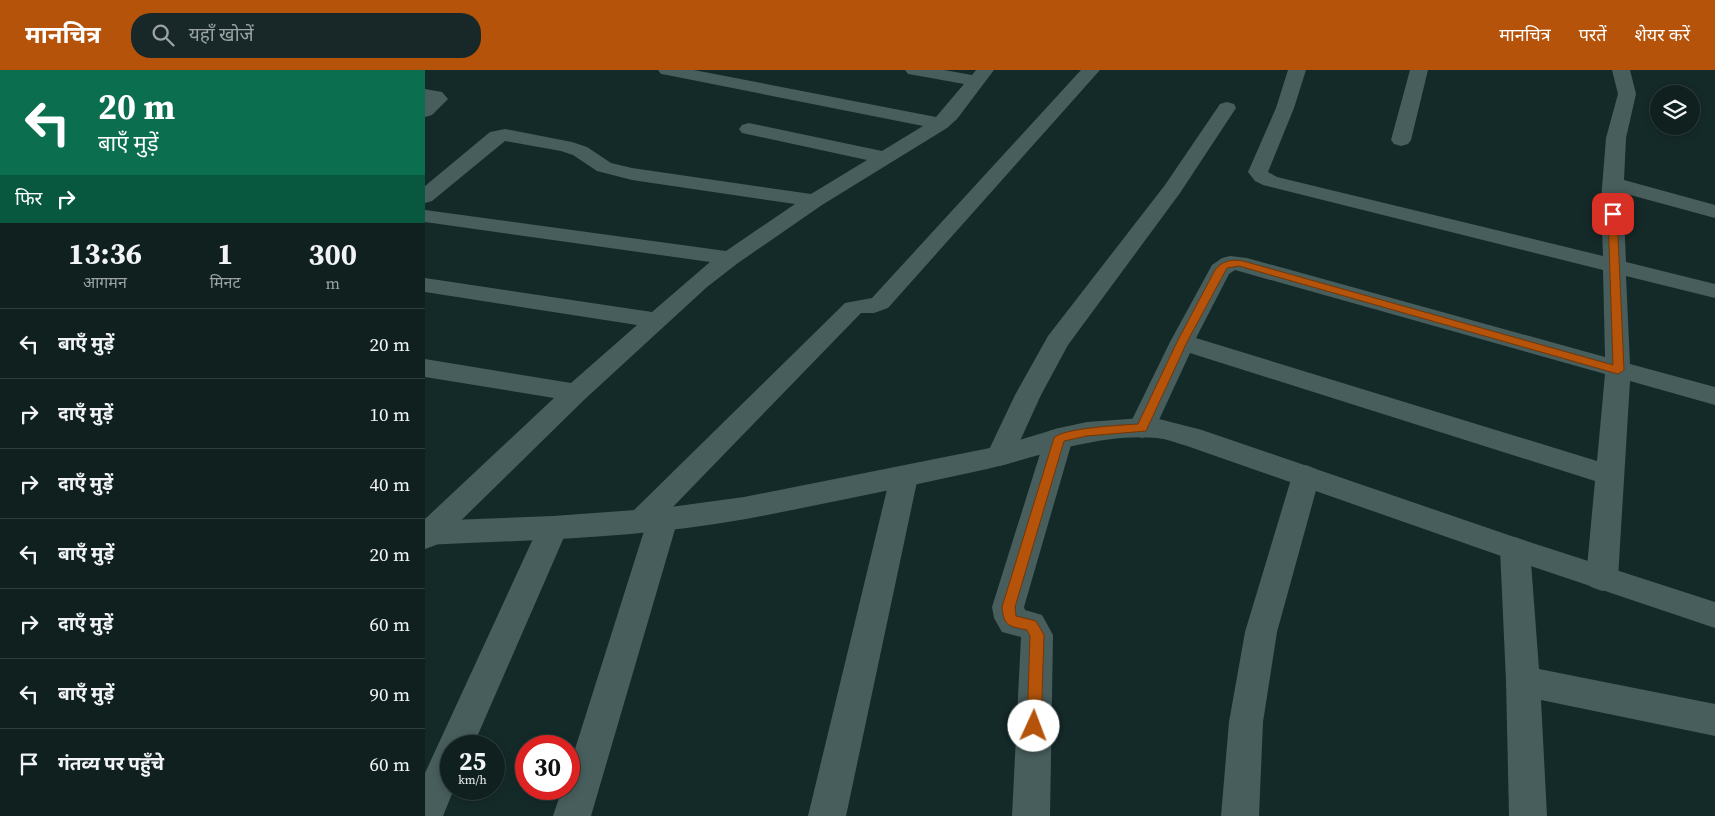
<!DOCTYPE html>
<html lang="hi">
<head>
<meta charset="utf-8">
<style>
	body { margin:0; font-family:"Source Serif 4","Noto Sans Devanagari",serif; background:#182828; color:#f1f3f6; height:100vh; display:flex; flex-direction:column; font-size:19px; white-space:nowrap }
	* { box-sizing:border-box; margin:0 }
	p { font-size:16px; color:#9ba3a4 }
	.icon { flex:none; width:28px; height:28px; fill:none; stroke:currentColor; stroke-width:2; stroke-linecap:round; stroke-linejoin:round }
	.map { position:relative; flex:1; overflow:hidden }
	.panel { display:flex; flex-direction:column; background:#0f201f; width:425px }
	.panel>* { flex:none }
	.banner { background:#0b6e4f; color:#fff; overflow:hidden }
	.tools { position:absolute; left:1225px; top:15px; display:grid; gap:10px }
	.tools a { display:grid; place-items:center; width:50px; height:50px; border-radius:50%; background:#0f201f; box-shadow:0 2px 8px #0003,0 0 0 1px #2f3e3d; font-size:25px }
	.speed { position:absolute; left:15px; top:665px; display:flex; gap:10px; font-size:25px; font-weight:700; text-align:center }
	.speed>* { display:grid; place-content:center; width:65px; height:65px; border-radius:50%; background:#0f201f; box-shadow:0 2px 8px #0003,0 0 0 1px #2f3e3d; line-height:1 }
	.speed small { font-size:12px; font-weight:400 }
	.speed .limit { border:8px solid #d22; background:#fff; color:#111 }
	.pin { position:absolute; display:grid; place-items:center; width:42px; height:42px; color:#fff; margin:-21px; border-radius:10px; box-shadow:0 2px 8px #0006 }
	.me { position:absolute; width:55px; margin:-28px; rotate:2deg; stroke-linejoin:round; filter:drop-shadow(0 0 4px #0008) }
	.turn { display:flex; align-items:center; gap:18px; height:105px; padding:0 15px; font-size:22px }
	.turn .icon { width:65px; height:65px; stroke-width:2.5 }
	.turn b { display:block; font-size:35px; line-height:42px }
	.then { display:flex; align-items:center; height:48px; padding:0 15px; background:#0003; gap:10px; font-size:19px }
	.eta { display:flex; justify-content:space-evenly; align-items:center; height:85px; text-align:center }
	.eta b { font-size:30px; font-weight:700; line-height:35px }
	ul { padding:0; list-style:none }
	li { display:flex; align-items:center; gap:15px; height:70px; padding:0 15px; border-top:1px solid #2f3e3d }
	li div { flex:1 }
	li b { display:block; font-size:19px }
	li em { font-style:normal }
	header { display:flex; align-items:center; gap:30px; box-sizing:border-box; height:70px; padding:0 25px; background:#b45309; color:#fff }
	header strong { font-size:24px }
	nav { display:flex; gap:28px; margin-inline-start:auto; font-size:18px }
	.search { width:350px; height:45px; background:#182828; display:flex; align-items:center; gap:12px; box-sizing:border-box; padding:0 18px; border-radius:20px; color:#9ba3a4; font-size:19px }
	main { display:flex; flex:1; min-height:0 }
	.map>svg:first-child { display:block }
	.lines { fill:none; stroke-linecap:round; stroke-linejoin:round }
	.minor { fill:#475e5c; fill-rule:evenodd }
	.tertiary { fill:#475e5c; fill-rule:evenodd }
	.route { fill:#b45309; stroke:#753606 }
</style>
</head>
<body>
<header>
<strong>मानचित्र</strong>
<div class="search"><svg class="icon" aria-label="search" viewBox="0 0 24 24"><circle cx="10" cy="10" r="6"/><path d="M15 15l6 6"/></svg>यहाँ खोजें</div>
<nav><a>मानचित्र</a><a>परतें</a><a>शेयर करें</a></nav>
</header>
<main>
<section class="panel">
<div class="banner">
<div class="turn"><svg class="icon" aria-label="left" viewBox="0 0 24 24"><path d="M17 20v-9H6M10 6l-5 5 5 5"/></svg><div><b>20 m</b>बाएँ मुड़ें</div></div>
<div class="then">फिर<svg class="icon" aria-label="right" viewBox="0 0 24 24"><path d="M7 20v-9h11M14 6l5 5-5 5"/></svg></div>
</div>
<div class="eta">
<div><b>13:36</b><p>आगमन</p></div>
<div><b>1</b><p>मिनट</p></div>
<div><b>300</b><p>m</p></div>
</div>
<ul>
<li><svg class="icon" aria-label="left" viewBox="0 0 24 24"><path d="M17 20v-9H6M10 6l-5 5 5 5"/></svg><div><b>बाएँ मुड़ें</b></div><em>20 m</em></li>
<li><svg class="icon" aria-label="right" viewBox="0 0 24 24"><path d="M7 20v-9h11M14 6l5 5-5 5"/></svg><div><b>दाएँ मुड़ें</b></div><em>10 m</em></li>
<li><svg class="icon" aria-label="right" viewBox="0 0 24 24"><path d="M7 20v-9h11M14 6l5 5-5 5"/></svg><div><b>दाएँ मुड़ें</b></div><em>40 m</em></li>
<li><svg class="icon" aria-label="left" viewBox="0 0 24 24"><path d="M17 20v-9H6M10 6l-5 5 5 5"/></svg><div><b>बाएँ मुड़ें</b></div><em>20 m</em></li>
<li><svg class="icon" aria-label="right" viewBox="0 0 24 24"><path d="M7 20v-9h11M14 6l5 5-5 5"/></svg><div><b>दाएँ मुड़ें</b></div><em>60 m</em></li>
<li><svg class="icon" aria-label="left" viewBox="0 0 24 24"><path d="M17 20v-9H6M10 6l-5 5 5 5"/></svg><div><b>बाएँ मुड़ें</b></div><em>90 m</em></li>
<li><svg class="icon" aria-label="arrive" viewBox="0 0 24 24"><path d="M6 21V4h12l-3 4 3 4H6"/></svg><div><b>गंतव्य पर पहुँचे</b></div><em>60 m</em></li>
</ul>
</section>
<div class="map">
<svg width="1290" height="746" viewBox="0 0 1290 746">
	<rect width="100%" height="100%" fill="#142a29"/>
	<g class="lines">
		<path class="minor" d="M233,0H269L511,47L539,14L489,5L483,4L480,0H519L547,5L551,0H569L532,49L522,58L397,135L313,193L282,217L160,329L11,475L0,479V449L129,328L0,307V289L146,313L212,255L0,222V208L227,242L285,192L0,152V140L301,181L370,134L207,110L172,101L148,85L136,81L80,71L7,131L0,133V116L65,62L80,59L147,72L162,77L186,93L207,98L386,124L442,90L317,63L314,59L317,55L324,53L457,81L498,56L242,5L236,4Z
			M656,0H675L463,238L449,243H436L245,440L248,441L253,449L166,746H128L137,719H144V698L219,461L216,462L206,459L201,451L206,443L420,233L447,228Z
			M863,0H881L869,38L843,102L852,107L1178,186L1176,130L1181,68L1193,24L1187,0H1205L1211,24L1201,68L1199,110L1290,135V148L1198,123L1201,192L1290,214V228L1201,206L1205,294L1290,317V335L1205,311L1193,508L1188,517L1177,521L1166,517L1161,508L1170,411L765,283L727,365L717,368L707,365L703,358L745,272L787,195L797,188L805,186L822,188L1180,287L1178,200L838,115L830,111L823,102L851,38ZM810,200L1180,304L1172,391L771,268L804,204Z
			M985,0H1003L986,70L983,74L976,76L969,74L966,70Z
			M0,19L17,22L23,29L7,45L0,47Z
			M802,32L809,34L811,38L755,123L643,275L616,325L585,393L575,396L565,393L561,386L590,325L623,266L740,115L795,34Z
			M634,358L644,361L648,368L599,537L600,540L617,545L628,565L625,746H587L596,567L577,562L569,548L567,537L620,368L624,361Z
			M881,395L891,399L895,406L852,562L838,652L834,746H796L804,652L820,562L867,406L871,399Z
			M479,396L489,400L493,407L421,746H383L465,407L469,400Z
			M128,446L139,450L143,458L48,676H26V719H29L18,746H0V703L113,458L117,450Z
			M1090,467L1101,471L1105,479L1114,599L1290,634V666L1116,630L1122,746H1084L1081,611L1075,479L1079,471Z"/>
		<path class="tertiary" d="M717,348L734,349L777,360L1098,470L1290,532V558L1079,487L762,376C752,373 742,369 732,368C669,363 613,388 553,401C476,418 399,434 321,449C216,468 107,470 0,475V451L128,446L238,438L319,427L575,376L634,358L662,352Z"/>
	</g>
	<path class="route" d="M1188,141L1192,144L1199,300L1193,304L814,196L802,198L762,272L721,361L662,366L639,371L590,537L591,546L611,551L619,565L616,656L614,660L609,662L604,660L602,656L605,566L602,560C584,556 579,557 577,537L629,368C637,358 698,355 713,354L752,272L790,200C797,191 806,189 818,191L1188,295L1183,144Z"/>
</svg>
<div class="tools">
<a><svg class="icon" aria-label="layers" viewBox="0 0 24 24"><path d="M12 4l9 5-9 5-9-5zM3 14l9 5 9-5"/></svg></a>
</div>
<div class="speed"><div>25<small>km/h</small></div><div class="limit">30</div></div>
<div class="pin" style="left:1188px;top:144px;background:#d93025"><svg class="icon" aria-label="arrive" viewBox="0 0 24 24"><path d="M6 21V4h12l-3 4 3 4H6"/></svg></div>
<svg class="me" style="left:609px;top:656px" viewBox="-20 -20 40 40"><circle r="19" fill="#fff"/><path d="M0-13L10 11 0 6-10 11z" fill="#b45309"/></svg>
</div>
</main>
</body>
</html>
